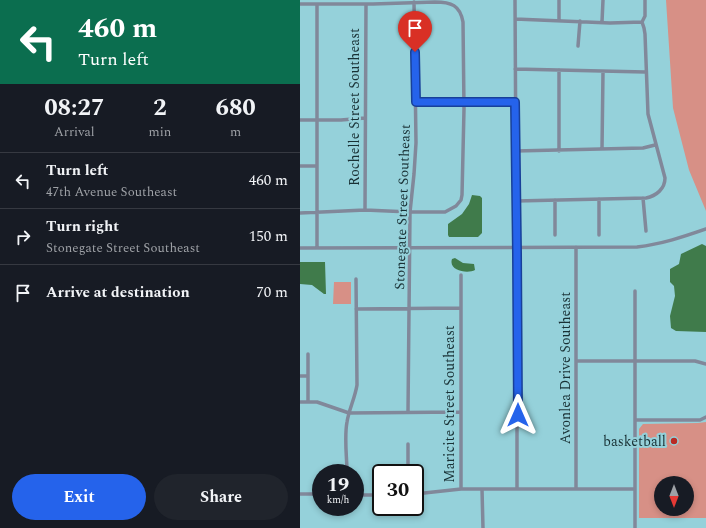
<!DOCTYPE html>
<html lang="en">
<head>
<meta charset="utf-8">
<style>
	body { margin:0; font-family:Spectral,serif; background:#20242c; color:#f1f3f6; height:100vh; display:flex; flex-direction:column; font-size:15px; white-space:nowrap }
	* { box-sizing:border-box; margin:0 }
	p { font-size:13px; color:#9ea1a6 }
	.icon { flex:none; width:22px; height:22px; fill:none; stroke:currentColor; stroke-width:2; stroke-linecap:round; stroke-linejoin:round }
	.map { position:relative; flex:1; overflow:hidden }
	.sheet { display:flex; flex-direction:column; background:#171b24; width:300px }
	.sheet>* { flex:none }
	.top-card { background:#0b6e4f; color:#fff; overflow:hidden }
	.needle { width:26px; rotate:180deg }
	.fabs { position:absolute; left:354px; top:476px; display:grid; gap:8px }
	.fabs a { display:grid; place-items:center; width:40px; height:40px; border-radius:50%; background:#171b24; box-shadow:0 2px 6px #0003; font-size:20px }
	.speed { position:absolute; left:12px; top:464px; display:flex; gap:8px; font-size:20px; font-weight:700; text-align:center }
	.speed>* { display:grid; place-content:center; width:52px; height:52px; border-radius:50%; background:#171b24; box-shadow:0 2px 6px #0003; line-height:1 }
	.speed small { font-size:10px; font-weight:400 }
	.speed .limit { border:2px solid #111; border-radius:6px; background:#fff; color:#111 }
	.pin { position:absolute; display:grid; place-items:center; width:34px; height:34px; color:#fff; margin:-41px -17px; border-radius:50% 50% 50% 0; rotate:-45deg; box-shadow:0 0 4px #0007 }
	.pin .icon { rotate:45deg }
	.me { position:absolute; width:44px; margin:-22px; rotate:0deg; stroke-linejoin:round; filter:drop-shadow(0 0 3px #0008) }
	.turn { display:flex; align-items:center; gap:14px; height:84px; padding:0 12px; font-size:18px }
	.turn .icon { width:52px; height:52px; stroke-width:2.5 }
	.turn b { display:block; font-size:28px; line-height:34px }
	.eta { display:flex; justify-content:space-evenly; align-items:center; height:68px; text-align:center }
	.eta b { font-size:24px; font-weight:700; line-height:28px }
	.action { display:flex; gap:8px; margin-top:auto; padding:8px 12px }
	.action a { flex:1; height:46px; border-radius:24px; background:#2563eb; color:#fff; font-size:16px; font-weight:700; line-height:46px; text-align:center }
	.action a+a { background:#20242c; color:#f1f3f6 }
	ul { padding:0; list-style:none }
	li { display:flex; align-items:center; gap:12px; height:56px; padding:0 12px; border-top:1px solid #363941 }
	li div { flex:1 }
	li b { display:block; font-size:15px }
	li em { font-style:normal }
	main { display:flex; flex:1; min-height:0 }
	.map>svg:first-child { display:block }
	.green { fill:#d79086; fill-rule:evenodd }
	.water { fill:#407b4b }
	.lines { fill:none; stroke-linecap:round; stroke-linejoin:round }
	.minor { stroke:#81889a; stroke-width:3.5 }
	.route-casing { stroke:#184099; stroke-width:10 }
	.route { stroke:#2563eb; stroke-width:7 }
	.poi-dot { fill:#b92b24; stroke:#95d1da; stroke-width:1.5 }
	.labels { text-anchor:middle; stroke-width:4; stroke-linejoin:round; paint-order:stroke }
	.street-label { font-size:14px; fill:#193135; stroke:#95d1da }
	.poi-label { font-size:14px; fill:#193135; stroke:#95d1da; text-anchor:end }
</style>
</head>
<body>
<main>
<section class="sheet">
<div class="top-card">
<div class="turn"><svg class="icon" aria-label="left" viewBox="0 0 24 24"><path d="M17 20v-9H6M10 6l-5 5 5 5"/></svg><div><b>460 m</b>Turn left</div></div>
</div>
<div class="eta">
<div><b>08:27</b><p>Arrival</p></div>
<div><b>2</b><p>min</p></div>
<div><b>680</b><p>m</p></div>
</div>
<ul>
<li><svg class="icon" aria-label="left" viewBox="0 0 24 24"><path d="M17 20v-9H6M10 6l-5 5 5 5"/></svg><div><b>Turn left</b><p>47th Avenue Southeast</p></div><em>460 m</em></li>
<li><svg class="icon" aria-label="right" viewBox="0 0 24 24"><path d="M7 20v-9h11M14 6l5 5-5 5"/></svg><div><b>Turn right</b><p>Stonegate Street Southeast</p></div><em>150 m</em></li>
<li><svg class="icon" aria-label="arrive" viewBox="0 0 24 24"><path d="M6 21V4h12l-3 4 3 4H6"/></svg><div><b>Arrive at destination</b></div><em>70 m</em></li>
</ul>
<div class="action"><a>Exit</a><a>Share</a></div>
</section>
<div class="map">
<svg width="406" height="528" viewBox="0 0 406 528">
	<rect width="100%" height="100%" fill="#95d1da"/>
	<path class="green" d="M366,0H406V211L389,170L373,108Z
		M34,282H51V304H33Z
		M406,422V518H339V429L343,424L398,423ZM361,483H387V509H361Z"/>
	<path class="water" d="M172,195L180,196L182,198V233L178,237H149L148,235V224L162,214L169,204Z
		M402,244L406,246V332L376,331L371,328L370,316L375,296L374,286L370,282V269L379,264L381,254Z
		M155,258L163,263L174,264L175,270C168,274 148,271 152,259Z
		M0,262H25L26,294H24L12,285L0,284Z"/>
	<g class="lines">
		<path class="minor" d="M215,0L216,176L217,255V489
			M0,4H73L135,2C151,2 160,5 163,22L164,109L162,195L161,200L156,206L145,212H110L65,210L0,213
			M215,19L310,23L342,22
			M259,20V0
			M302,22L303,0
			M342,22L345,16V0
			M278,46L280,21
			M215,69L345,72
			M116,102H215
			M0,120H41L65,118
			M302,149L303,72
			M215,151L343,148L355,145
			M259,151V70
			M0,166H16
			M343,198L346,231
			M216,201L346,198C356,196 365,189 365,178L348,114L345,34L344,28L342,22
			M65,210L66,4
			M255,235V200
			M299,235V199
			M0,248L337,247C362,244 383,237 406,229
			M17,248V4
			M56,309L161,308
			M8,354V402
			M277,361H395L406,364
			M0,376H8
			M0,402H17L49,413L161,412
			M108,412L110,212L114,174L116,143L114,2
			M336,420H400L406,417
			M47,473C47,457 44,438 47,422C49,409 55,398 57,385L56,279
			M108,473V444
			M161,489H335
			M182,489L183,528
			M276,489V247
			M0,494H21
			M115,494L161,489V275
			M55,495H81
			M335,528V291"/>
	</g>
	<g class="lines">
		<g class="route-casing">
			<path id="route" d="M115,52L116,102H215L217,254L218,415"/>
		</g>
		<use href="#route" class="route"/>
	</g>
	<circle class="poi-dot" cx="374" cy="441" r="4"/>
	<g class="labels">
		<g class="street-label">
			<text transform="translate(54 107) rotate(-90)" y="5">Rochelle Street Southeast</text>
			<text transform="translate(102 207) rotate(-88)" y="5">Stonegate Street Southeast</text>
			<text transform="translate(265 368) rotate(-90)" y="5">Avonlea Drive Southeast</text>
			<text transform="translate(149 404) rotate(-90)" y="5">Maricite Street Southeast</text>
		</g>
		<g class="poi-label">
			<text x="366" y="446">basketball</text>
		</g>
	</g>
</svg>
<div class="fabs">
<a><svg class="needle" viewBox="-14 -14 28 28"><path d="M0-13l5 13h-10z" fill="#e53935"/><path d="M0 13l5-13h-10z" fill="#9ea1a6"/></svg></a>
</div>
<div class="speed"><div>19<small>km/h</small></div><div class="limit">30</div></div>
<div class="pin" style="left:115px;top:52px;background:#d93025"><svg class="icon" aria-label="arrive" viewBox="0 0 24 24"><path d="M6 21V4h12l-3 4 3 4H6"/></svg></div>
<svg class="me" style="left:218px;top:415px" viewBox="-20 -20 40 40"><path d="M0-17L14 15 0 8-14 15z" fill="#2563eb" stroke="#fff" stroke-width="4"/></svg>
</div>
</main>
</body>
</html>
